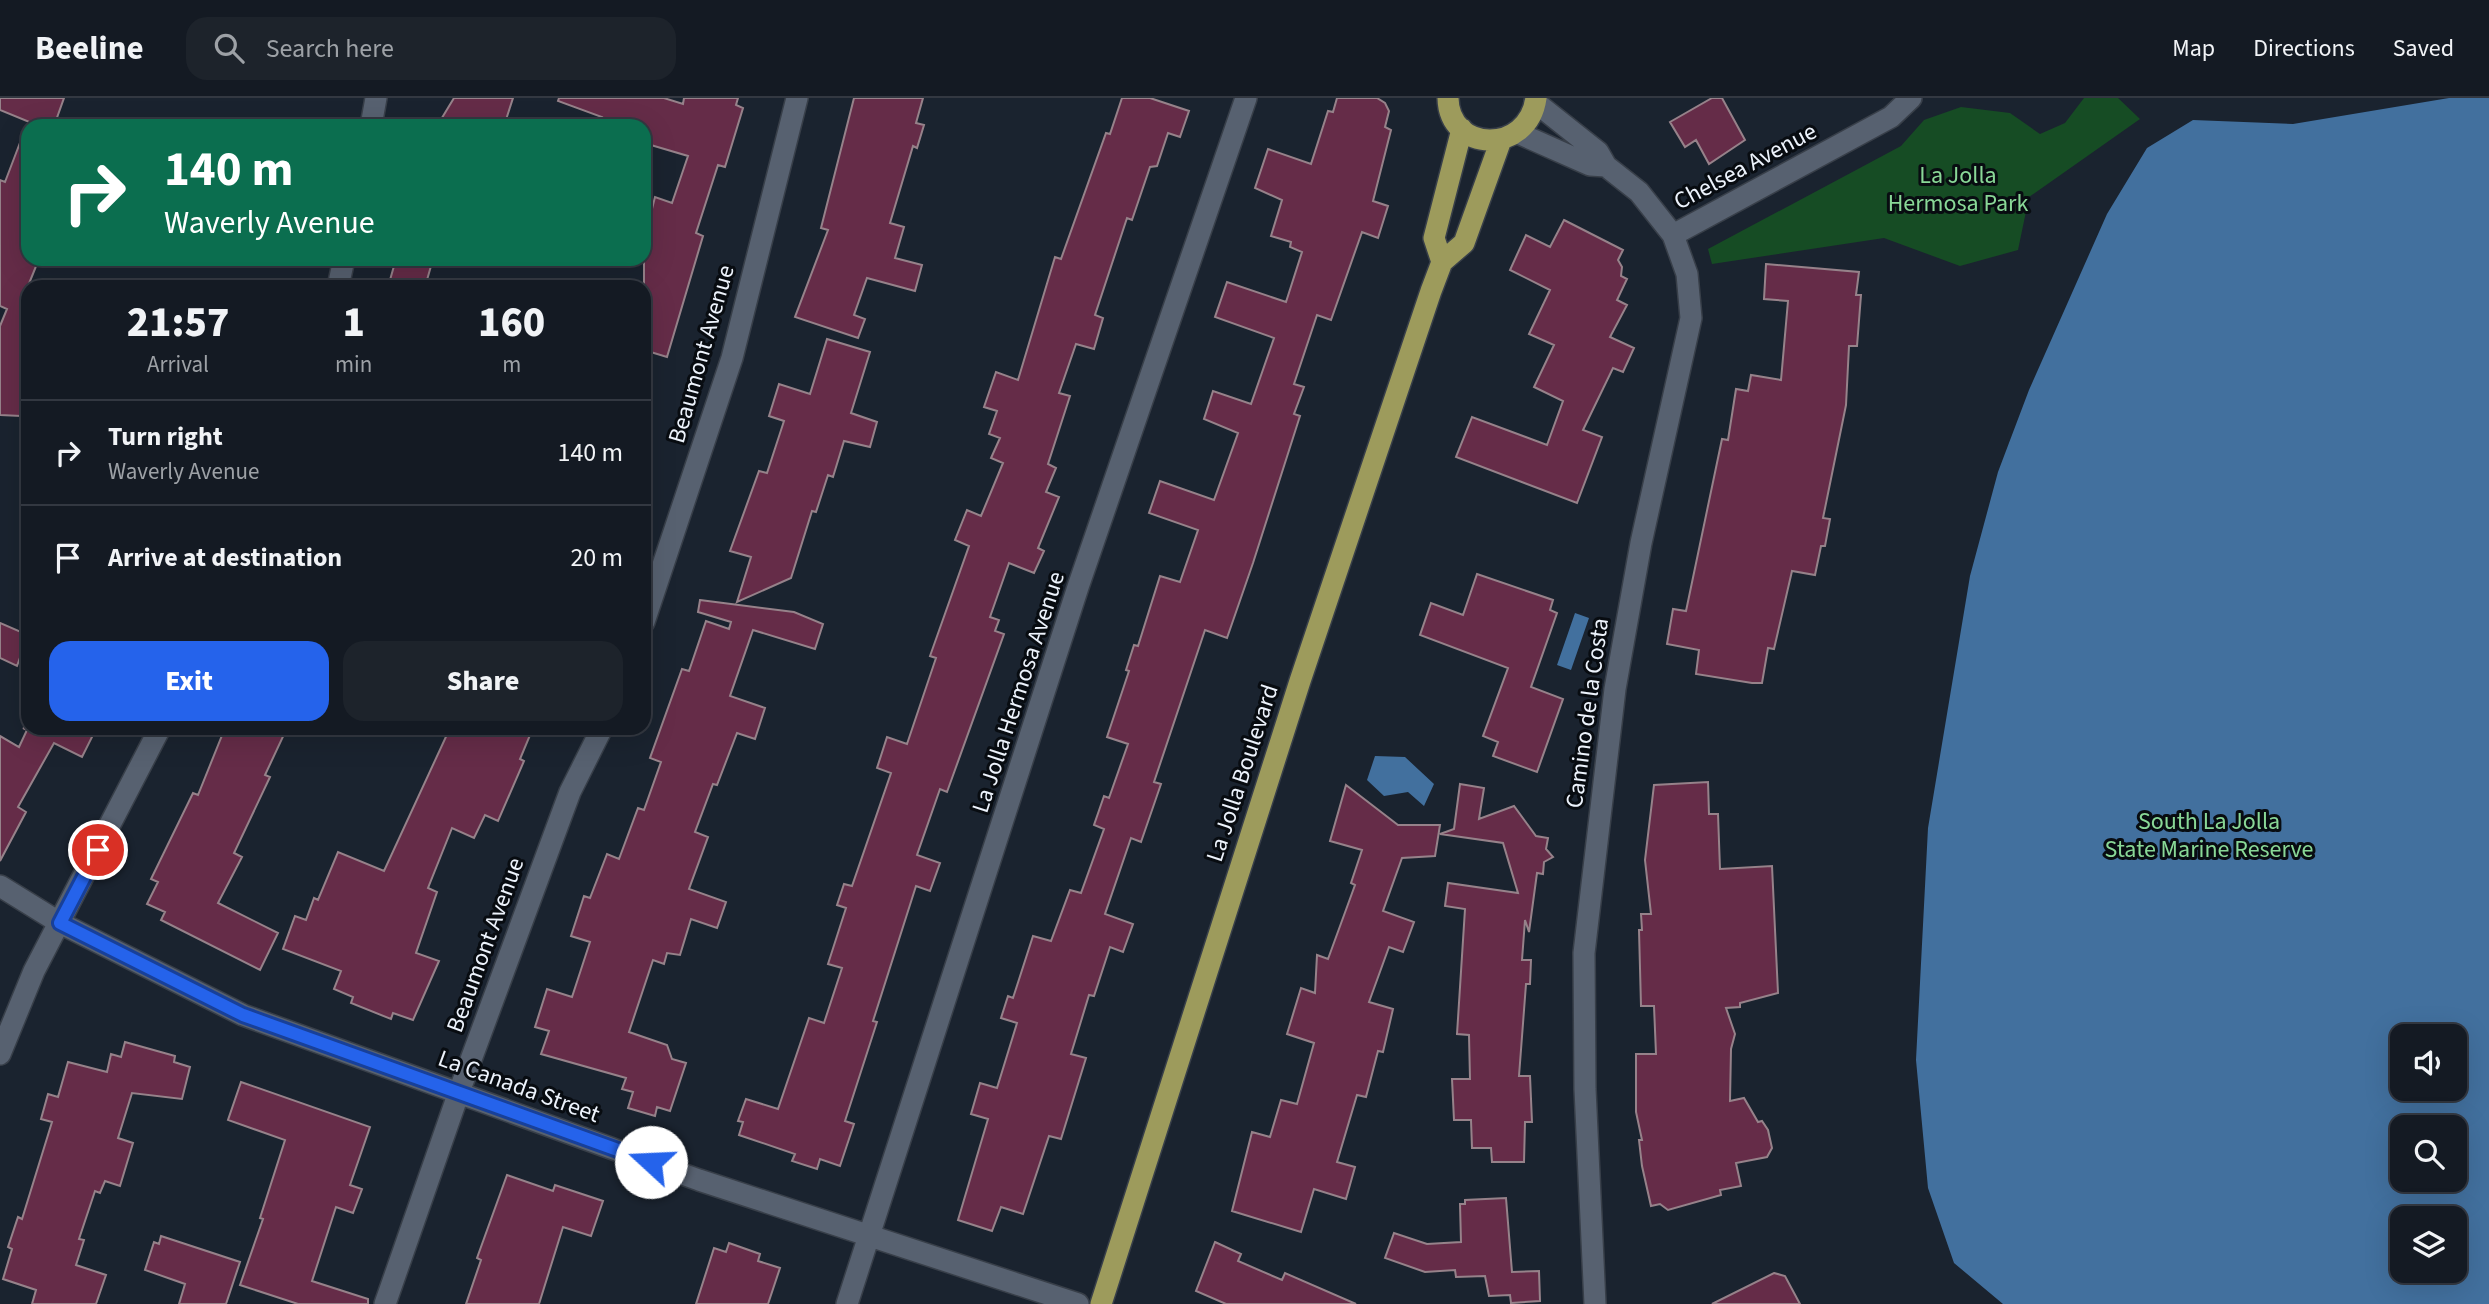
<!DOCTYPE html>
<html lang="en">
<head>
<meta charset="utf-8">
<style>
	body { margin:0; font-family:"Source Sans 3",sans-serif; background:#1d232b; color:#f1f3f6; height:100vh; display:flex; flex-direction:column; font-size:26px; white-space:nowrap }
	* { box-sizing:border-box; margin:0 }
	p { font-size:23px; color:#9da1a6 }
	.icon { flex:none; width:38px; height:38px; fill:none; stroke:currentColor; stroke-width:2; stroke-linecap:round; stroke-linejoin:round }
	.map { position:relative; flex:1; overflow:hidden }
	.panel { position:absolute; left:21px; top:182px; width:630px; height:455px; display:flex; flex-direction:column; background:#141a23; border-radius:21px; box-shadow:0 7px 28px #0002,0 0 0 2px #333841 }
	.panel>* { flex:none }
	.hud { position:absolute; left:21px; top:21px; width:630px; height:147px; border-radius:21px; box-shadow:0 7px 28px #0002,0 0 0 2px #333841; background:#0b6e4f; color:#fff; overflow:hidden }
	.fabs { position:absolute; left:2390px; top:926px; display:grid; gap:14px }
	.fabs a { display:grid; place-items:center; width:77px; height:77px; border-radius:14px; background:#141a23; box-shadow:0 7px 28px #0002,0 0 0 2px #333841; font-size:35px }
	.pin { position:absolute; display:grid; place-items:center; width:60px; height:60px; color:#fff; margin:-30px; border:4px solid #fff; border-radius:50%; box-shadow:0 2px 7px #0007 }
	.me { position:absolute; width:77px; margin:-38px; rotate:290deg; stroke-linejoin:round; filter:drop-shadow(0 0 5px #0008) }
	.turn { display:flex; align-items:center; gap:24px; height:147px; padding:0 28px; font-size:32px }
	.turn .icon { width:91px; height:91px; stroke-width:2.5 }
	.turn b { display:block; font-size:49px; line-height:60px }
	.eta { display:flex; justify-content:space-evenly; align-items:center; height:119px; text-align:center }
	.eta b { font-size:42px; font-weight:800; line-height:49px }
	.cta { display:flex; gap:14px; margin-top:auto; padding:14px 28px }
	.cta a { flex:1; height:80px; border-radius:21px; background:#2563eb; color:#fff; font-size:28px; font-weight:800; line-height:80px; text-align:center }
	.cta a+a { background:#1d232b; color:#f1f3f6 }
	ul { padding:0; list-style:none }
	li { display:flex; align-items:center; gap:21px; height:105px; padding:0 28px; border-top:2px solid #333841 }
	li div { flex:1 }
	li b { display:block; font-size:26px }
	li em { font-style:normal }
	header { display:flex; align-items:center; gap:42px; box-sizing:border-box; height:98px; padding:0 35px; background:#141a23; border-bottom:2px solid #333841 }
	header strong { font-size:33px }
	nav { display:flex; gap:38px; margin-inline-start:auto; font-size:24px }
	.search { width:490px; height:63px; background:#1d232b; display:flex; align-items:center; gap:18px; box-sizing:border-box; padding:0 24px; border-radius:21px; color:#9da1a6; font-size:26px }
	.map>svg:first-child { display:block }
	.green { fill:#164c24 }
	.water { fill:#42709e; fill-rule:evenodd }
	.building { fill:#652c48; stroke:#96828a; stroke-width:2 }
	.lines { fill:none; stroke-linecap:round; stroke-linejoin:round }
	.minor-casing { stroke:#383f49; stroke-width:24 }
	.major-casing { stroke:#383f49; stroke-width:24 }
	.minor { stroke:#576170; stroke-width:21 }
	.major { stroke:#9d9b5c; stroke-width:21 }
	.route-casing { stroke:#184099; stroke-width:18 }
	.route { stroke:#2563eb; stroke-width:12 }
	.labels { text-anchor:middle; stroke-width:6; stroke-linejoin:round; paint-order:stroke }
	.street-label { font-size:24px; fill:#edf3fc; stroke:#080c11 }
	.park-label { font-size:24px; fill:#89d897; stroke:#080c11 }
</style>
</head>
<body>
<header>
<strong>Beeline</strong>
<div class="search"><svg class="icon" aria-label="search" viewBox="0 0 24 24"><circle cx="10" cy="10" r="6"/><path d="M15 15l6 6"/></svg>Search here</div>
<nav><a>Map</a><a>Directions</a><a>Saved</a></nav>
</header>
<div class="map">
<svg width="2489" height="1206" viewBox="0 0 2489 1206">
	<rect width="100%" height="100%" fill="#1a232f"/>
	<path class="green" d="M2084,0H2118L2140,21L2029,99L2018,152L1960,168L1884,140L1712,166L1708,151L1901,48L1924,22L1961,9L2010,15L2040,36L2065,25Z"/>
	<path class="water" d="M2449,0H2489V1206H2003L1954,1165L1928,1090L1916,962L1928,730L1970,478L1998,374L2029,292L2107,116L2147,50L2193,22L2293,26ZM2455,938V990H2403V938ZM2403,1029H2455V1082H2403ZM2403,1120H2455V1172H2403Z
		M1575,515L1589,520L1571,572L1557,567Z
		M1375,658L1405,659L1434,686L1424,708L1408,694L1384,698L1367,682Z"/>
	<path class="building" d="M0,0H64L54,28H39L0,12Z
		M454,0H513L504,28H437Z
		M559,0H664L683,6L684,0H738L736,7L743,10L725,69L718,67L696,135L703,138L667,259L644,252V108L652,111L655,99L672,105L688,58L644,45V28H599L602,19L558,3Z
		M854,0H923L916,25L924,27L917,50L913,48L890,125L904,129L895,160L922,167L915,193L867,180L854,217L865,221L858,240L795,219L828,132L821,130Z
		M1122,0H1150L1189,13L1180,39L1168,35L1157,68L1150,69L1132,122L1127,120L1095,217L1103,220L1094,251L1076,246L1059,295L1070,298L1048,366L1056,370L1046,394L1059,399L1038,450L1044,453L1034,475L1009,465L990,519L999,522L995,533L1004,536L947,694L940,691L917,757L940,765L930,793L916,788L873,923L877,924L845,1023L854,1026L840,1068L820,1061L817,1071L792,1063L795,1056L739,1037L743,1024L738,1023L746,1001L778,1011L809,920L824,925L842,870L828,866L846,810L837,807L844,786L852,788L891,675L877,670L887,639L907,646L936,560L930,558L969,448L955,442L967,412L981,418L1003,365L991,360L1000,340L989,336L997,313L984,309L996,274L1018,282L1055,159L1061,161L1106,35L1110,36Z
		M1337,0H1377L1385,5L1389,13L1385,29L1391,32L1373,103L1388,108L1378,140L1362,134L1331,222L1317,217L1294,286L1304,289L1294,316L1300,318L1253,465L1227,540L1205,532L1154,684L1161,686L1141,744L1131,740L1105,816L1133,826L1123,854L1110,849L1094,898L1089,897L1071,956L1086,960L1061,1041L1049,1038L1023,1116L1001,1109L992,1133L958,1122L988,1021L971,1016L980,985L997,990L1017,925L1001,920L1008,898L1013,900L1033,838L1051,843L1070,792L1081,795L1104,731L1094,727L1104,698L1109,700L1128,646L1107,639L1129,573L1126,572L1134,547L1138,548L1160,478L1180,484L1198,432L1149,415L1160,383L1214,402L1238,335L1204,321L1213,293L1251,306L1274,240L1215,219L1227,184L1286,204L1302,154L1290,149L1291,144L1271,138L1282,102L1255,90L1268,51L1311,66L1328,13L1333,14Z
		M1712,0H1722L1745,42L1709,66L1696,42L1685,49L1670,24Z
		M26,29L28,161H39L28,188V306L21,318L0,317V228L7,211L0,208V82L5,84Z
		M1564,122L1623,152L1618,162L1622,169L1621,178L1627,181L1617,202L1627,207L1610,239L1634,250L1623,274L1613,270L1583,332L1602,339L1577,405L1456,359L1472,319L1547,347L1563,303L1534,289L1554,247L1529,236L1550,192L1510,172L1526,137L1550,149Z
		M396,161H433L425,189H388Z
		M1766,166L1859,174L1856,197H1861L1857,248H1849L1846,307L1823,420L1830,421L1825,448H1821L1815,477L1792,473L1774,551L1768,550L1762,585H1752L1696,576L1699,552L1667,546L1673,511L1686,513L1722,341L1728,342L1736,291L1748,293L1751,277L1781,282L1788,203L1764,201Z
		M827,241L870,254L851,315L877,324L870,349L844,343L833,379L828,377L816,414L812,413L791,480L737,504L751,459L730,453L759,373L767,375L784,323L769,318L779,286L810,296Z
		M1477,476L1553,502L1550,512L1557,515L1531,589L1563,601L1537,674L1493,658L1498,644L1483,638L1508,570L1420,537L1431,505L1463,517Z
		M700,502L794,514L823,526L815,551L753,532L730,598L765,610L755,641L737,635L717,687L713,686L695,734L708,739L689,791L726,804L717,830L691,821L680,857L667,855L664,866L653,862L629,934L667,947L672,961L686,965L670,1013L657,1009L655,1018L628,1010L633,994L622,991L626,980L541,956L549,933L535,929L547,891L572,899L590,844L571,838L584,798L590,800L607,756L619,761L638,710L644,712L661,664L650,660L682,571L689,573L706,523L729,531L731,524L698,514Z
		M0,525L28,537L17,568L0,560Z
		M23,630H78L93,637L82,659L54,645L18,709L26,714L0,763V638L19,649L27,632Z
		M225,630H287L265,677L270,679L234,755L242,759L218,805L278,835L260,872L161,822L165,814L147,806L158,784L151,781L193,695L198,697Z
		M450,630H533L520,661L524,663L498,723L485,717L474,740L452,730L428,790L437,794L416,855L439,863L413,922L393,915L391,921L351,905L353,899L334,891L341,873L283,851L295,818L306,822L314,800L318,802L338,754L384,773Z
		M1708,684L1709,716H1718L1720,771L1772,768L1778,895L1740,905V909L1726,910L1735,936L1731,951L1730,1003L1744,1000L1758,1024L1762,1023L1768,1032L1772,1050L1767,1059L1736,1065L1741,1088L1720,1092L1721,1097L1668,1112L1660,1106L1651,1108L1642,1068L1639,1042H1642L1636,1014V956H1656L1654,908H1641L1639,832H1642L1641,816H1651L1645,762L1654,687Z
		M1460,686L1484,690L1479,721L1514,708L1536,738L1548,740L1546,751L1553,759L1544,764L1543,776L1537,775L1529,834L1525,822L1522,862H1531L1530,886H1526L1519,978H1530L1532,1024H1525L1524,1064H1492L1491,1050H1472L1471,1022H1454L1452,981H1470L1469,937L1457,936L1465,811L1445,808L1448,785L1518,795L1503,745L1440,736L1454,731Z
		M1346,687L1398,727H1440L1435,758L1402,760L1383,813L1414,824L1403,854L1389,849L1369,904L1393,911L1383,954L1378,953L1366,999L1357,997L1337,1064L1355,1069L1346,1101L1314,1091L1301,1134L1232,1113L1252,1034L1270,1039L1281,1002L1297,1006L1314,945L1287,936L1301,890L1315,895L1317,857L1328,861L1355,787L1351,785L1362,752L1330,743Z
		M125,944L175,958L174,964L190,969L182,1001L132,995L118,1040L133,1045L120,1088L105,1083L100,1095L95,1093L79,1141L84,1142L76,1167L106,1177L96,1206H32L36,1192L3,1181L12,1151L8,1149L18,1119L22,1121L52,1024L41,1021L48,996L58,999L68,964L107,974L111,956L121,959Z
		M241,984L370,1029L350,1087L362,1091L353,1115L336,1109L312,1183L368,1201V1206H298L240,1187L263,1121L260,1120L285,1042L228,1022Z
		M507,1077L553,1093L555,1087L603,1103L591,1138L563,1129L539,1206H466L481,1162L477,1160Z
		M1506,1100L1512,1174L1539,1173L1540,1203L1511,1205L1510,1197L1489,1198L1485,1178L1456,1179L1455,1172L1425,1174L1385,1160L1394,1135L1427,1146L1461,1144L1460,1106H1465V1102Z
		M161,1138L240,1164L226,1206H179L185,1186L145,1172L154,1144L159,1146Z
		M1215,1144L1241,1156L1238,1163L1282,1182L1285,1175L1356,1206H1226L1196,1193Z
		M729,1145L760,1156L758,1163L780,1170L768,1206H696L714,1150L726,1154Z
		M1774,1175L1785,1178L1800,1206H1712Z"/>
	<g class="lines">
		<g class="minor-casing">
			<path id="minor" d="M1535,4L1598,54L1606,68L1639,94L1673,137L1687,176L1691,220L1641,445L1615,591L1584,855L1585,991L1595,1206
				M371,28L376,0
				M1518,35L1590,67L1606,68
				M1673,137L1891,19L1911,0
				M338,189L344,161
				M644,524L732,260L797,0
				M0,788L60,825L243,917L699,1082L1078,1206
				M0,956L34,873L160,630
				M385,1206L459,994L570,694L602,630
				M847,1206L1078,489L1246,0"/>
		</g>
		<g class="major-casing">
			<path id="major" d="M1448,0C1449,55 1528,57 1536,0
				M1442,164L1434,140L1462,31
				M1101,1206L1300,583L1431,193L1442,164L1464,145L1501,42"/>
		</g>
		<use href="#minor" class="minor"/>
		<use href="#major" class="major"/>
	</g>
	<g class="lines">
		<g class="route-casing">
			<path id="route" d="M98,752L60,825L243,917L651,1064"/>
		</g>
		<use href="#route" class="route"/>
	</g>
	<g class="labels">
		<g class="street-label">
			<text transform="translate(1745 68) rotate(-28)" y="8">Chelsea Avenue</text>
			<text transform="translate(701 256) rotate(-74)" y="8">Beaumont Avenue</text>
			<text transform="translate(1018 594) rotate(-72)" y="8">La Jolla Hermosa Avenue</text>
			<text transform="translate(1587 615) rotate(-82)" y="8">Camino de la Costa</text>
			<text transform="translate(1242 675) rotate(-72)" y="8">La Jolla Boulevard</text>
			<text transform="translate(485 847) rotate(-70)" y="8">Beaumont Avenue</text>
			<text transform="translate(519 988) rotate(20)" y="8">La Canada Street</text>
		</g>
		<g class="park-label">
			<text x="1958" y="85">La Jolla<tspan x="1958" dy="28">Hermosa Park</tspan></text>
			<text x="2209" y="731">South La Jolla<tspan x="2209" dy="28">State Marine Reserve</tspan></text>
		</g>
	</g>
</svg>
<div class="fabs">
<a><svg class="icon" aria-label="sound" viewBox="0 0 24 24"><path d="M4 9h4l5-4v14l-5-4H4zM17 9q2 3 0 6"/></svg></a>
<a><svg class="icon" aria-label="search" viewBox="0 0 24 24"><circle cx="10" cy="10" r="6"/><path d="M15 15l6 6"/></svg></a>
<a><svg class="icon" aria-label="layers" viewBox="0 0 24 24"><path d="M12 4l9 5-9 5-9-5zM3 14l9 5 9-5"/></svg></a>
</div>
<div class="pin" style="left:98px;top:752px;background:#d93025"><svg class="icon" aria-label="arrive" viewBox="0 0 24 24"><path d="M6 21V4h12l-3 4 3 4H6"/></svg></div>
<svg class="me" style="left:651px;top:1064px" viewBox="-20 -20 40 40"><circle r="19" fill="#fff"/><path d="M0-13L10 11 0 6-10 11z" fill="#2563eb"/></svg>
<div class="hud">
<div class="turn"><svg class="icon" aria-label="right" viewBox="0 0 24 24"><path d="M7 20v-9h11M14 6l5 5-5 5"/></svg><div><b>140 m</b>Waverly Avenue</div></div>
</div>
<section class="panel">
<div class="eta">
<div><b>21:57</b><p>Arrival</p></div>
<div><b>1</b><p>min</p></div>
<div><b>160</b><p>m</p></div>
</div>
<ul>
<li><svg class="icon" aria-label="right" viewBox="0 0 24 24"><path d="M7 20v-9h11M14 6l5 5-5 5"/></svg><div><b>Turn right</b><p>Waverly Avenue</p></div><em>140 m</em></li>
<li><svg class="icon" aria-label="arrive" viewBox="0 0 24 24"><path d="M6 21V4h12l-3 4 3 4H6"/></svg><div><b>Arrive at destination</b></div><em>20 m</em></li>
</ul>
<div class="cta"><a>Exit</a><a>Share</a></div>
</section>
</div>
</body>
</html>
